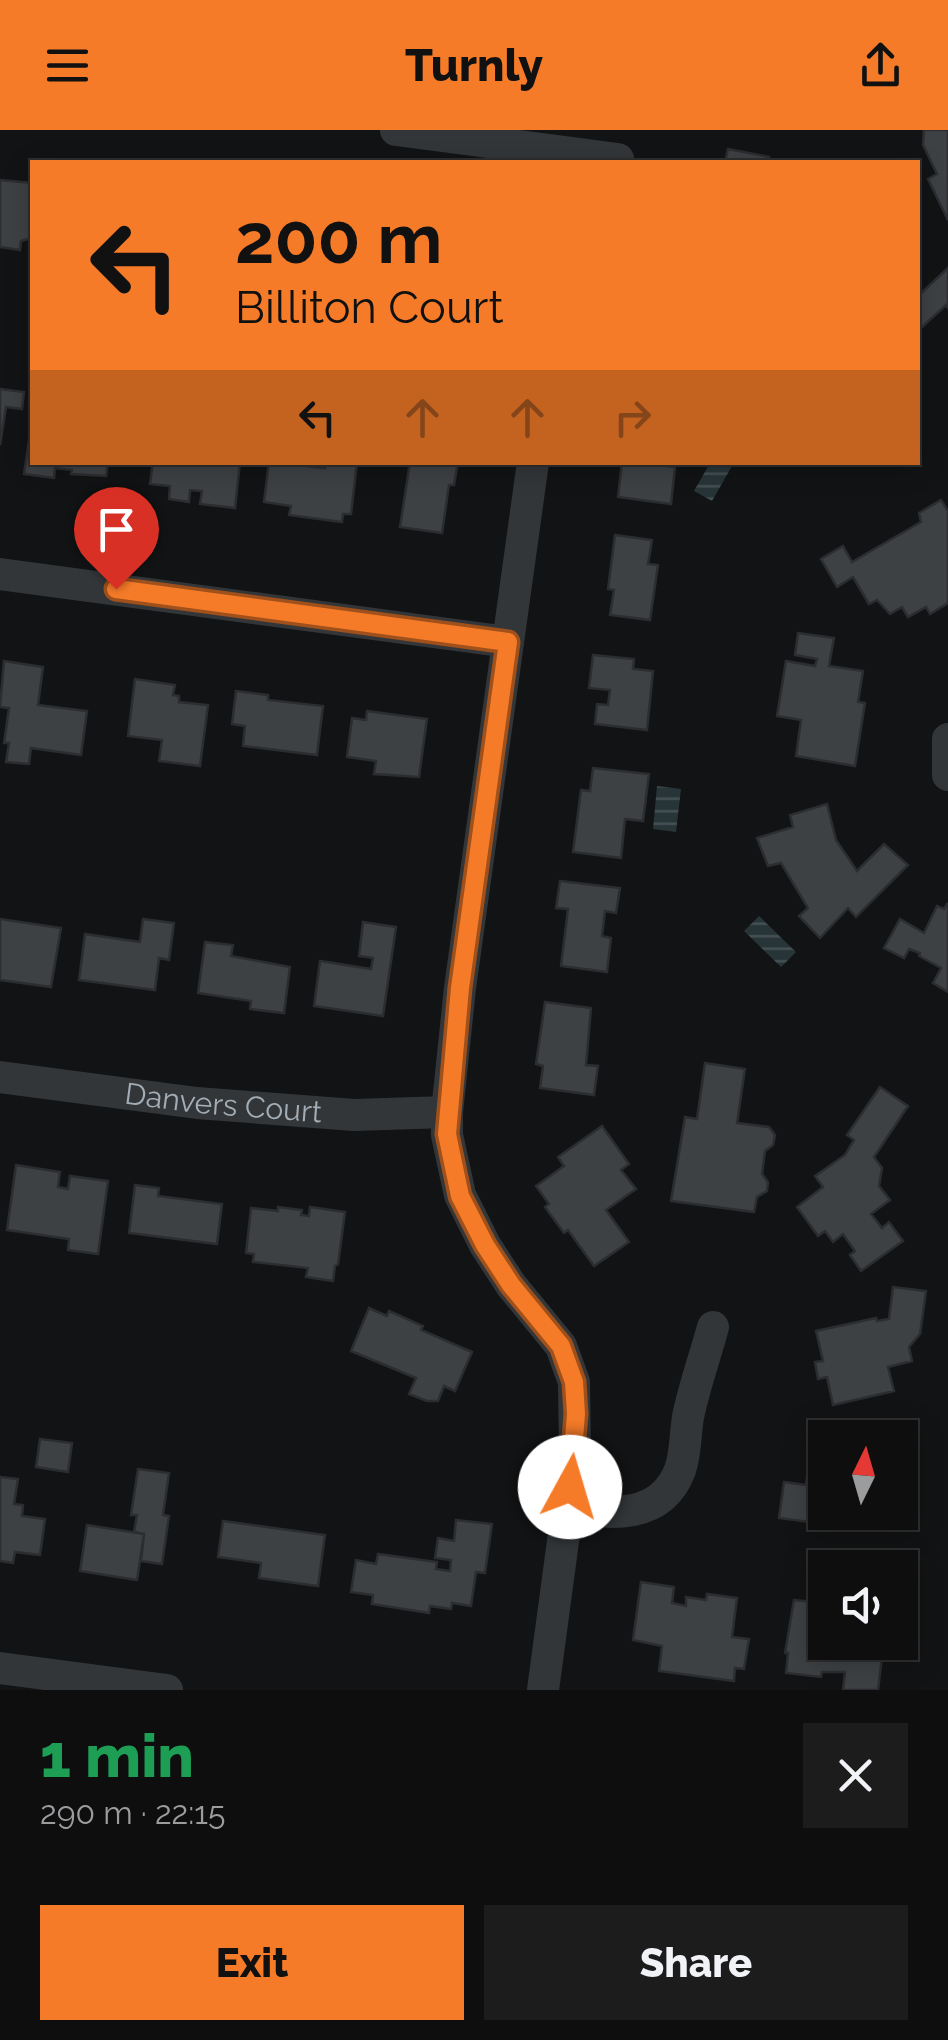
<!DOCTYPE html>
<html lang="en">
<head>
<meta charset="utf-8">
<style>
	body { margin:0; font-family:Raleway,sans-serif; background:#1c1c1d; color:#f1f3f6; height:100vh; display:flex; flex-direction:column; font-size:38px; white-space:nowrap }
	* { box-sizing:border-box; margin:0 }
	p { font-size:32px; color:#9b9c9e }
	.icon { flex:none; width:55px; height:55px; fill:none; stroke:currentColor; stroke-width:2; stroke-linecap:round; stroke-linejoin:round }
	.map { position:relative; height:1560px; overflow:hidden }
	.side { display:flex; flex-direction:column; background:#0e0e0f; flex:1 }
	.side>* { flex:none }
	.guide { position:absolute; left:30px; top:30px; width:890px; height:305px; border-radius:0px; box-shadow:0 5px 25px #0003,0 0 0 2px #2e2e2f; background:#f57b29; color:#111; overflow:hidden }
	.needle { width:65px; rotate:5deg }
	.buttons { position:absolute; left:808px; top:1290px; display:grid; gap:20px }
	.buttons a { display:grid; place-items:center; width:110px; height:110px; border-radius:0px; background:#0e0e0f; box-shadow:0 5px 25px #0003,0 0 0 2px #2e2e2f; font-size:50px }
	.pin { position:absolute; display:grid; place-items:center; width:85px; height:85px; color:#fff; margin:-102px -42px; border-radius:50% 50% 50% 0; rotate:-45deg; box-shadow:0 0 10px #0007 }
	.pin .icon { rotate:45deg }
	.me { position:absolute; width:110px; margin:-55px; rotate:6deg; stroke-linejoin:round; filter:drop-shadow(0 0 8px #0008) }
	.turn { display:flex; align-items:center; gap:35px; height:210px; padding:0 40px; font-size:45px }
	.turn .icon { width:130px; height:130px; stroke-width:2.5 }
	.turn b { display:block; font-size:70px; line-height:85px }
	.lanes { display:flex; align-items:center; height:95px; padding:0 40px; background:#0003; justify-content:center; gap:50px; direction:ltr }
	.lanes .off { opacity:.35 }
	.round { display:grid; place-items:center; flex:none; width:105px; height:105px; border-radius:0px; background:#1c1c1d }
	.head { display:flex; align-items:center; justify-content:space-between; height:170px; padding:0 40px }
	h1 { font-size:60px; font-weight:800; line-height:75px; color:#1e9e55 }
	.button { display:flex; gap:20px; margin-top:auto; padding:20px 40px }
	.button a { flex:1; height:115px; border-radius:0px; background:#f57b29; color:#111; font-size:40px; font-weight:800; line-height:115px; text-align:center }
	.button a+a { background:#1c1c1d; color:#f1f3f6 }
	header { display:flex; justify-content:space-between; align-items:center; height:130px; padding:0 40px; background:#f57b29; color:#111; font-size:45px; font-weight:800 }
	.map>svg:first-child { display:block }
	.water { fill:url(#water-rules) }
	.building { fill:#3e4144; stroke:#2c2d30; stroke-width:2.5 }
	.lines { fill:none; stroke-linecap:round; stroke-linejoin:round }
	.minor { stroke:#333639; stroke-width:32 }
	.route-casing { stroke:#9f501b; stroke-width:25 }
	.route { stroke:#f57b29; stroke-width:18 }
	.labels { text-anchor:middle; stroke-width:8; stroke-linejoin:round; paint-order:stroke }
	.street-label { font-size:30px; fill:#a3adb5; stroke:#0d0e0f }
</style>
</head>
<body>
<header><svg class="icon" aria-label="menu" viewBox="0 0 24 24"><path d="M4 6h16M4 12h16M4 18h16"/></svg>Turnly<svg class="icon" aria-label="share" viewBox="0 0 24 24"><path d="M12 15V3M7 8l5-5 5 5M5 13v7h14v-7"/></svg></header>
<div class="map">
<svg width="948" height="1560" viewBox="0 0 948 1560">
	<defs>
		<pattern id="water-rules" width="6" height="5" patternUnits="userSpaceOnUse" patternTransform="scale(2.5)"><rect width="6" height="5" fill="#283538"/><path d="M0 2.5h6" fill="none" stroke="#445053"/></pattern>
	</defs>
	<rect width="100%" height="100%" fill="#121314"/>
	<path class="water" d="M710,333L732,336L712,371L694,361Z
		M657,656L681,659L676,702L653,699Z
		M759,786L796,822L781,837L744,801Z"/>
	<path class="building" d="M924,0H948V90L928,49L937,44L923,15Z
		M728,19L769,27L768,32H725Z
		M0,50L32,53V108L21,111L20,120L0,117Z
		M948,138V178L946,175L919,200L918,166Z
		M0,259L24,262L22,279L6,277L0,315Z
		M32,291V332H108L106,346L71,344L72,340L55,338L54,348L24,344Z
		M153,332H240L235,378L200,374L202,361L190,360L189,372L169,369L170,356L150,354Z
		M269,332L325,338V332H357L351,384H343L342,392L289,385L291,376L264,372Z
		M410,332H458L454,355H449L442,403L400,397Z
		M622,332H667V336L675,337L671,374L618,367Z
		M941,370L948,381V473L930,484L926,477L908,487L902,477L890,484L877,470L869,474L853,447L837,457L821,429L843,416L852,432L921,392L919,383Z
		M615,405L652,410L648,434L658,435L650,490L610,485L614,460L608,459Z
		M798,503L834,508L829,536L863,541L858,572L865,573L855,636L796,626L801,590L777,586L786,531L815,536L817,529L795,525Z
		M593,525L634,529L633,539L653,541L647,600L595,594L597,574L608,575L610,560L589,558Z
		M4,531L43,537L38,575L87,581L81,625L31,618L29,634L6,632L9,613H4L9,578L0,577Z
		M135,549L175,555L173,565L179,566V572L208,575L200,636L159,631L162,610L128,606Z
		M236,561L268,565V570L323,576L317,625L243,616L245,596L232,594Z
		M367,581L427,589L419,647L374,644L376,631L347,627L352,588L366,590Z
		M593,638L649,644L643,691L625,689L621,728L573,722L581,660L590,661Z
		M827,674L836,710L857,741L884,714L908,735L856,787L848,778L820,808L799,786L808,778L781,733L768,736L757,708L793,697L790,685Z
		M560,751L620,758L616,783L605,781L602,806L611,808L607,842L561,836L568,779L556,778Z
		M947,774L948,775V862L933,853L941,838L919,826L920,823L909,819L904,828L884,818L900,789L924,803L937,776L944,779Z
		M0,789L61,798L51,857L0,850Z
		M143,789L174,793L169,830L159,828L155,860L79,850L85,804L140,812Z
		M363,792L396,797L383,886L314,876L320,831L371,839L373,828L359,826Z
		M205,812L233,815L231,826L290,837L284,883L250,879L251,871L198,863Z
		M545,872L591,878L586,935L598,936L594,965L540,958L543,936L536,934Z
		M705,933L745,939L737,993L769,997L775,1005L773,1015L765,1021L762,1044L768,1052L767,1061L757,1067L754,1082L671,1071L685,987L697,989Z
		M880,957L908,976L874,1027L882,1038L879,1056L890,1070L871,1084L882,1098L889,1092L903,1111L861,1141L850,1125L855,1121L843,1104L833,1112L825,1101L818,1106L797,1077L823,1057L815,1046L845,1025L854,1010L847,1005Z
		M602,996L629,1034L621,1040L636,1059L606,1080L629,1112L594,1136L568,1100L564,1103L545,1077L549,1074L536,1056L564,1036L558,1027Z
		M16,1035L60,1042L58,1057L68,1059L70,1046L108,1051L98,1124L68,1120L69,1109L7,1100Z
		M135,1055L159,1058L158,1066L222,1074L217,1114L129,1103Z
		M278,1077L302,1080L301,1085L309,1086L310,1077L345,1082L338,1134L335,1136L333,1151L306,1147L308,1138L253,1132L254,1124L246,1123L251,1078L278,1081Z
		M893,1157L926,1161L920,1204L909,1217L912,1231L888,1237L894,1261L833,1275L827,1247L818,1249L815,1232L823,1231L816,1201L876,1188L877,1191L889,1189Z
		M369,1178L387,1186L389,1181L423,1196L421,1200L472,1222L455,1261L444,1256L438,1271H427L409,1264L416,1248L351,1221Z
		M40,1309L72,1313L68,1342L36,1337Z
		M812,1310L825,1312V1382H857L855,1398L779,1388L784,1352L806,1355Z
		M138,1339L169,1343L163,1385L169,1386L162,1434L141,1431L144,1404L134,1402L137,1385H131Z
		M0,1347L18,1349L14,1374L23,1375L22,1386L45,1389L40,1425L15,1422L13,1433L0,1431Z
		M456,1390L492,1394L485,1443L476,1442L471,1476L452,1473L451,1479L430,1476L429,1483L372,1474L373,1465L351,1462L356,1430L376,1434L378,1424L437,1432L436,1439L450,1441L451,1430L435,1428L438,1408L454,1411Z
		M223,1391L325,1405L318,1456L259,1448L261,1433L218,1427Z
		M87,1395L144,1404L137,1450L80,1441Z
		M641,1452L674,1457L672,1473L686,1476V1467L706,1470L707,1464L737,1468L732,1507L749,1509L744,1539L735,1538L734,1551L659,1541L662,1516L633,1510Z
		M794,1470L823,1473L825,1512H892L890,1528L882,1527L878,1560H843L845,1542H822L821,1547L786,1543L788,1523H785Z"/>
	<g class="lines">
		<g class="minor">
			<path d="M396,0L618,29"/>
			<path d="M533,332L460,858L447,982V1005L460,1065L485,1115L511,1155L561,1216L574,1252L575,1322L543,1560"/>
			<path d="M0,444L508,512"/>
			<path d="M948,609V645"/>
			<path id="s1" d="M0,947L197,973L354,985L447,982"/>
			<path d="M568,1378C611,1384 661,1390 680,1340C686,1323 685,1304 688,1287C694,1257 705,1227 713,1197"/>
			<path d="M0,1538L167,1560"/>
		</g>
	</g>
	<g class="lines">
		<g class="route-casing">
			<path id="route" d="M116,459L508,512L460,858L447,1004L460,1066L485,1115L511,1155L561,1216L574,1252L576,1284L570,1357"/>
		</g>
		<use href="#route" class="route"/>
	</g>
	<g class="labels">
		<g class="street-label">
			<text dy="10" stroke="none"><textPath href="#s1" startOffset="225">Danvers Court</textPath></text>
		</g>
	</g>
</svg>
<div class="buttons">
<a><svg class="needle" viewBox="-14 -14 28 28"><path d="M0-13l5 13h-10z" fill="#e53935"/><path d="M0 13l5-13h-10z" fill="#9b9c9e"/></svg></a>
<a><svg class="icon" aria-label="sound" viewBox="0 0 24 24"><path d="M4 9h4l5-4v14l-5-4H4zM17 9q2 3 0 6"/></svg></a>
</div>
<div class="pin" style="left:116px;top:459px;background:#d93025"><svg class="icon" aria-label="arrive" viewBox="0 0 24 24"><path d="M6 21V4h12l-3 4 3 4H6"/></svg></div>
<svg class="me" style="left:570px;top:1357px" viewBox="-20 -20 40 40"><circle r="19" fill="#fff"/><path d="M0-13L10 11 0 6-10 11z" fill="#f57b29"/></svg>
<div class="guide">
<div class="turn"><svg class="icon" aria-label="left" viewBox="0 0 24 24"><path d="M17 20v-9H6M10 6l-5 5 5 5"/></svg><div><b>200 m</b>Billiton Court</div></div>
<div class="lanes"><svg class="icon" aria-label="left" viewBox="0 0 24 24"><path d="M17 20v-9H6M10 6l-5 5 5 5"/></svg><svg class="icon off" aria-label="ahead" viewBox="0 0 24 24"><path d="M12 20V5M6 11l6-6 6 6"/></svg><svg class="icon off" aria-label="ahead" viewBox="0 0 24 24"><path d="M12 20V5M6 11l6-6 6 6"/></svg><svg class="icon off" aria-label="right" viewBox="0 0 24 24"><path d="M7 20v-9h11M14 6l5 5-5 5"/></svg></div>
</div>
</div>
<section class="side">
<div class="head"><div><h1>1 min</h1><p>290 m · 22:15</p></div><a class="round"><svg class="icon" aria-label="close" viewBox="0 0 24 24"><path d="M6 6l12 12M18 6L6 18"/></svg></a></div>
<div class="button"><a>Exit</a><a>Share</a></div>
</section>
</body>
</html>
